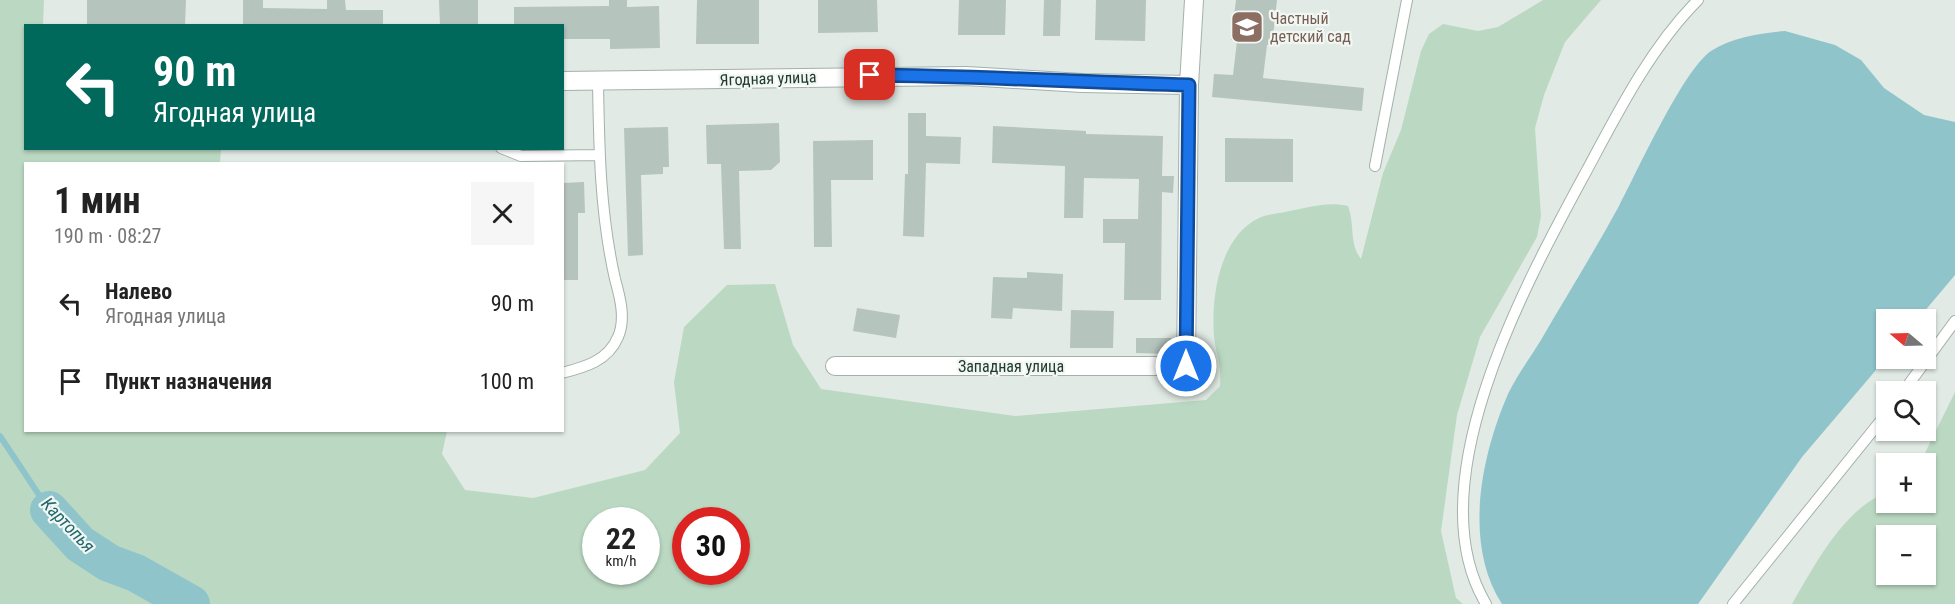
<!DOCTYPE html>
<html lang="ru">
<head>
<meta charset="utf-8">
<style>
	body { margin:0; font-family:"Roboto Condensed",sans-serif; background:#f6f6f6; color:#222; height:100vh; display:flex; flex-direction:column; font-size:22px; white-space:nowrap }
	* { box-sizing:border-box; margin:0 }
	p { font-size:20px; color:#767676 }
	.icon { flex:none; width:33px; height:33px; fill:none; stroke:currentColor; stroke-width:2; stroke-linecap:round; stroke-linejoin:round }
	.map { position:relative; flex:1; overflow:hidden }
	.details { position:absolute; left:24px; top:162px; width:540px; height:270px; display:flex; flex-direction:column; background:#fff; border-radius:0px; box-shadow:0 2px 4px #0004 }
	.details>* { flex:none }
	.hud { position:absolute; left:24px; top:24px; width:540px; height:126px; border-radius:0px; box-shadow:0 2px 4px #0004; background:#00695c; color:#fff; overflow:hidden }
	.needle { width:39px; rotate:289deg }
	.controls { position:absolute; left:1876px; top:309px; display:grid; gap:12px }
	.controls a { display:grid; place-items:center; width:60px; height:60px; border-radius:0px; background:#fff; box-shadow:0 2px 4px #0004; font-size:30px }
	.speed { position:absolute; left:582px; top:507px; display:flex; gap:12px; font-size:30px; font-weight:700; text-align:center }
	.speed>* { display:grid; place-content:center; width:78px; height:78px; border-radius:50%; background:#fff; box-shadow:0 2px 4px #0004; line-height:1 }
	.speed small { font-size:15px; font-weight:400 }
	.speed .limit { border:9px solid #d22; background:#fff; color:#111 }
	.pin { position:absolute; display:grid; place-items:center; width:51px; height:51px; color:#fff; margin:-26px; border-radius:12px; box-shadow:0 3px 9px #0006 }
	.me { position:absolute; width:66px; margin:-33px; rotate:0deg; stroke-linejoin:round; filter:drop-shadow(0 0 4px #0008) }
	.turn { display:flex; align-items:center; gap:21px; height:126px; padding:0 30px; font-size:27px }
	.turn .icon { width:78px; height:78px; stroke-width:2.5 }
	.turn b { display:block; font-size:42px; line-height:51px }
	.round { display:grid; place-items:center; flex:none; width:63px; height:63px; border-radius:0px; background:#f6f6f6 }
	.headline { display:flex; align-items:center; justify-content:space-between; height:102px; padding:0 30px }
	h1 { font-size:36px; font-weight:700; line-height:45px }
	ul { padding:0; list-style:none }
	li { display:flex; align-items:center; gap:18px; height:78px; padding:0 30px }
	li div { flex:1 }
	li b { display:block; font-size:22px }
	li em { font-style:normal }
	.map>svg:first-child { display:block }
	.green { fill:#bbd9c2; fill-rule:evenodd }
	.water { fill:#8ec4ca }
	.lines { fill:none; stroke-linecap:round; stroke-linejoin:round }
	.stream { stroke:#8ec4ca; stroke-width:6 }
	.river { stroke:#8ec4ca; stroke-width:38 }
	.building { fill:#b6c4be }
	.service-casing { stroke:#a4b1ab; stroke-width:12 }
	.minor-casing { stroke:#a4b1ab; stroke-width:20 }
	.service { stroke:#fff; stroke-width:10 }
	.minor { stroke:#fff; stroke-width:18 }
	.route-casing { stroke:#114b97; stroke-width:15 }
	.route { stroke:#1a73e8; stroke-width:10 }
	.labels { text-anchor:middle; stroke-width:4.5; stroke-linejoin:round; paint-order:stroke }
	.education-label { font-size:16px; fill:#785e54; stroke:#f1f7f3; text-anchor:start }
	.street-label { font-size:16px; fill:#233931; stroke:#f1f7f3 }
	.water-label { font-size:18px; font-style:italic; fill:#23666e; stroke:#f1f7f3 }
</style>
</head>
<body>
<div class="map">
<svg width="1955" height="604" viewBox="0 0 1955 604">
	<rect width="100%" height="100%" fill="#e1eae5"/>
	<path class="green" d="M0,0H44L43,25L26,26V148L221,149L220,163L26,164V430L447,431L442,454L465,490L533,498L645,470L680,433L674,382L684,327L727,285L775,284L793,345L821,389L1015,416L1206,400L1220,386C1222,366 1216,355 1214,336C1211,298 1219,237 1259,218C1266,214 1277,214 1285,212C1306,208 1328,201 1348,206C1355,224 1349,244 1361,259L1383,173L1401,130L1421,51L1429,34L1443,24L1478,31L1498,27L1543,0H1601L1565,42L1544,95L1535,128L1541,216L1537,237L1480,337L1457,415L1441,531L1456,598L1463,604H0ZM596,520H646V572H596ZM686,520H736V572H686Z
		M1955,392V604H1792C1813,568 1845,506 1887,493V502H1926V464L1920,463ZM1887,536H1926V574H1887Z"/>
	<path class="water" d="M1785,31L1835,45L1861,60L1884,88L1924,115L1955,122V275L1918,319L1887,320V357L1802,457L1698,604H1502C1463,544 1481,456 1508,394C1517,375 1530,358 1541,340C1567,295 1594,252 1619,206C1637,172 1683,70 1711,51C1733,37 1760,33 1785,31Z"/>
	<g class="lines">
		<path class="stream" d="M0,436L49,510"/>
		<path class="river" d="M49,510L80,544L109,563L136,573L191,604"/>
	</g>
	<path class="building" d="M87,0H186L185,26H87Z
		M243,0H263V8L327,9V0H345L346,10H383V26H243Z
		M439,0H478V26H440Z
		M609,0H627V7L659,6L660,48L610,49V39H562V26H514V7L609,6Z
		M697,0H759V44H696Z
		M818,0H877L878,32L818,33Z
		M959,0H1006L1005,35H958Z
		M1044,0H1061L1060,36H1043Z
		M1096,0H1146L1145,41L1095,40Z
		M1236,0H1277L1272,45H1267L1263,78L1364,88L1362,111L1212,97L1214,74L1233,75L1237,41L1231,40Z
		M908,113H926V136L961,137L960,164L926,163L924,237L903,236L905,174H908Z
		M779,123L780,162L771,170L739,171L741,249H724L721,164H707L706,125Z
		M993,126L1086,131V134L1163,136L1162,176H1174L1173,193L1162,192L1161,300H1124L1125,243H1103V219H1138L1139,179L1084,178L1083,218H1064L1065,166L992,163Z
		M668,127L669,167H663V174L641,175L643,255L628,256L624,128Z
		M1225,138L1293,139V182H1225Z
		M873,140V180H831L832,247H814L813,141Z
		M584,182L585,213H578V280H562V183Z
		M1027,272L1063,274L1062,311L1013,308L1012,319L991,318L993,277L1027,278Z
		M857,308L900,315L896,338L853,331Z
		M1071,310L1114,311L1113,348H1070Z
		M1136,338H1171V354L1136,353Z"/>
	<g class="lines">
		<g class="service-casing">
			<path id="service" d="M501,148L521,156L599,155
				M1375,166L1407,0
				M562,373C585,367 608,361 618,337C626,319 620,297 615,279C600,213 599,148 598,81
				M1903,392L1955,321
				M1486,604C1414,484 1528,279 1587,170C1618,112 1651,47 1698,0
				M1733,604L1887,413"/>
		</g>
		<g class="minor-casing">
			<path id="minor" d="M562,81L966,76L1082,83L1189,85
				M835,366H1186L1189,85L1194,0"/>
		</g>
		<use href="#service" class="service"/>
		<use href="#minor" class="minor"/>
	</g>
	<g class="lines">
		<g class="route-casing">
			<path id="route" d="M870,75C976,76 1082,82 1189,85L1186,366"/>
		</g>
		<use href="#route" class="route"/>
	</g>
	<defs>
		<g id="school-square" transform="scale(1.725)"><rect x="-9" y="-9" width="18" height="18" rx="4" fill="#8d6e63" stroke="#f1f7f3"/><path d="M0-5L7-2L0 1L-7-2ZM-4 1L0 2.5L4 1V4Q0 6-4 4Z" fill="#fff"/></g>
	</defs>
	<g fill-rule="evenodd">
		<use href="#school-square" x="1247" y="27"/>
	</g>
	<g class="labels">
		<g class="education-label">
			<text x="1270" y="24">Частный<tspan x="1270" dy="18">детский сад</tspan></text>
		</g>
		<g class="street-label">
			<text transform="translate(768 78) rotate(-2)" y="6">Ягодная улица</text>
			<text x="1011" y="372">Западная улица</text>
		</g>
		<g class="water-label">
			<text transform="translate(68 525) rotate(46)" y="6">Картопья</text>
		</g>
	</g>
</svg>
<div class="controls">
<a><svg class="needle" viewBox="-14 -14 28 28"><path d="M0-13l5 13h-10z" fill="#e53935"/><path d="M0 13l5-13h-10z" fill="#767676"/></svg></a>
<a><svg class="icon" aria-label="search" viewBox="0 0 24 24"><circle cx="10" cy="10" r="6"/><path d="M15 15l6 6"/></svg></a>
<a>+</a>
<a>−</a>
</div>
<div class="speed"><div>22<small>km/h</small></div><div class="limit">30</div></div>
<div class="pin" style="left:870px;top:75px;background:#d93025"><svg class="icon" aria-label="arrive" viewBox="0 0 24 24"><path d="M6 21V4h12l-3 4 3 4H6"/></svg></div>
<svg class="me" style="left:1186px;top:366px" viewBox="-20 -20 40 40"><circle r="17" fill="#1a73e8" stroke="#fff" stroke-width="3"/><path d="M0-11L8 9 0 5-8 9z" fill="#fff"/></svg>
<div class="hud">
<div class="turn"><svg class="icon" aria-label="left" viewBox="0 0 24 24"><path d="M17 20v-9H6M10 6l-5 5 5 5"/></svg><div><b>90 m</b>Ягодная улица</div></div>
</div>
<section class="details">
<div class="headline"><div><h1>1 мин</h1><p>190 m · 08:27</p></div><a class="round"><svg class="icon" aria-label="close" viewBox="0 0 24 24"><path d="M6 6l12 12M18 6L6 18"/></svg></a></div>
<ul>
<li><svg class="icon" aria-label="left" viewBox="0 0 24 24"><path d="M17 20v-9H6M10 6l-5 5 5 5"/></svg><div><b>Налево</b><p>Ягодная улица</p></div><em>90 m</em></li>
<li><svg class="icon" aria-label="arrive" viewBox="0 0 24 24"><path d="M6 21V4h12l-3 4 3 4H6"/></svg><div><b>Пункт назначения</b></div><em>100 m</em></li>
</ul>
</section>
</div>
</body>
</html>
